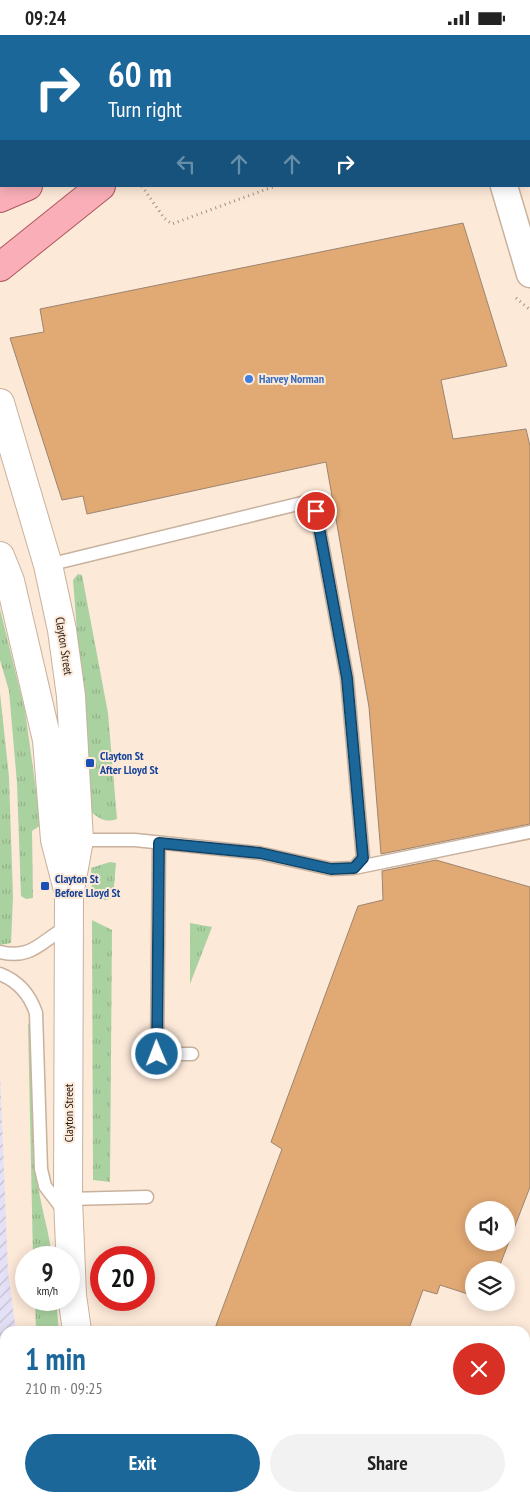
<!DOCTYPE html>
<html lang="en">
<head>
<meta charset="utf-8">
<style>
	body { margin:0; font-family:"PT Sans Narrow",sans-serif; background:#f2f2f2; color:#222; height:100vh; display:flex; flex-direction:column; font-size:19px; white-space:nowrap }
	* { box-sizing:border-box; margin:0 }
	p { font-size:16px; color:#767676 }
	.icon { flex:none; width:28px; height:28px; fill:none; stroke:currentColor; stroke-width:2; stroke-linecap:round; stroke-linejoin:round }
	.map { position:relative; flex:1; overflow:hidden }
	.side { position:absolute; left:0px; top:1291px; width:530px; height:176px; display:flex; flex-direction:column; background:#fff; border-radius:15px 15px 0 0; box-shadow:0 2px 12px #0003 }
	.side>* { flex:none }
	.hud { position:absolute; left:0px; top:0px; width:530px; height:152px; box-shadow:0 2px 12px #0003; background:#1c679a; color:#fff; overflow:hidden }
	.fabs { position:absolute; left:465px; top:1166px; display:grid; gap:10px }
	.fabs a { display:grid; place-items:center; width:50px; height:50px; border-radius:50%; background:#fff; box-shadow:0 2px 12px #0003; font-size:25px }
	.speed { position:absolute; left:15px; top:1211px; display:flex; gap:10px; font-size:25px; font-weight:700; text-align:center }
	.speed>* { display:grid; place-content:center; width:65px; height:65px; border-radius:50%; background:#fff; box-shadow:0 2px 12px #0003; line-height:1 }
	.speed small { font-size:12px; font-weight:400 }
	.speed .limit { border:8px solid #d22; background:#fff; color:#111 }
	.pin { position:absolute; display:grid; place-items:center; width:42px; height:42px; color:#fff; margin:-21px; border:2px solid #fff; border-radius:50%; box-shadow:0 1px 5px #0007 }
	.me { position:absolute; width:55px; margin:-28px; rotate:359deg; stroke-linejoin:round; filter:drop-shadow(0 0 4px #0008) }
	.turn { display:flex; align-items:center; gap:18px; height:105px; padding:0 25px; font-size:22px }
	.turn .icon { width:65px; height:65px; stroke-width:2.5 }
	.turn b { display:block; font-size:35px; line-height:42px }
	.lanes { display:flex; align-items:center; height:48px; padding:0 25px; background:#0003; justify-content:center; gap:25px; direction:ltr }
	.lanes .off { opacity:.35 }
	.round { display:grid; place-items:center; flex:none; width:52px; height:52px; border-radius:26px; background:#f2f2f2 }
	.headline { display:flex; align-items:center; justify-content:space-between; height:85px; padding:0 25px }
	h1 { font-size:30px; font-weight:600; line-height:38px; color:#1c679a }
	.cta { display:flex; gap:10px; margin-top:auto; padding:10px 25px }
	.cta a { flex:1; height:58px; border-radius:30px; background:#1c679a; color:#fff; font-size:20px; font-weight:600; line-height:58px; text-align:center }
	.cta a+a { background:#f2f2f2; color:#222 }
	.status { display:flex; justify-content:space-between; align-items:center; height:35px; padding:0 25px; background:#fff; direction:ltr }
	.status svg { height:14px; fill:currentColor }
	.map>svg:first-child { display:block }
	.built { fill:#f8dabf }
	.industrial { fill:url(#industrial-furrows) }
	.grass { fill:url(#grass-tufts) }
	.building { fill:#e1a974; stroke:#9b8571; fill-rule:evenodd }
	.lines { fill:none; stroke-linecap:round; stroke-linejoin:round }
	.lane-casing { stroke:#c8b19d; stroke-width:15 }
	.street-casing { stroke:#c8b19d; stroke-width:29 }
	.secondary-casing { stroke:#c8b19d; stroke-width:30 }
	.primary-casing { stroke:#ac575e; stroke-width:30 }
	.path { stroke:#9f9083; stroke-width:3; stroke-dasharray:1 4; stroke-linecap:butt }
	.lane { stroke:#fff; stroke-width:12 }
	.street { stroke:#fff; stroke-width:26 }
	.secondary { stroke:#fff; stroke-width:28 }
	.primary { stroke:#faafb8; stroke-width:28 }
	.route-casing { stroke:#124364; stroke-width:12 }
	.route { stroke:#1c679a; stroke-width:9 }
	.shop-dot { fill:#3f7fe0; stroke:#fde9d8; stroke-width:2 }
	.transit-dot { fill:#1a4fb4; stroke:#fde9d8; stroke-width:2 }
	.labels { text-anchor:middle; stroke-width:4; stroke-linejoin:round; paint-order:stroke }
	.shop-label { font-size:12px; font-weight:bold; fill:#366cbe; stroke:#fde9d8; text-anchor:start }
	.street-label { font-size:12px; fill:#201710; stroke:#fde9d8 }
	.transit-label { font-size:12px; font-weight:bold; fill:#164399; stroke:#fde9d8; text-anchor:start }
</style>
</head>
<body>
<div class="status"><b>09:24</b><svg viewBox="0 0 49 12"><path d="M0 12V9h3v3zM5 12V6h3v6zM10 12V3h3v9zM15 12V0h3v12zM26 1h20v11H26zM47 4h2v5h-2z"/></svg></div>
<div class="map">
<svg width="530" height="1467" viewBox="0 0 530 1467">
	<defs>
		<pattern id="industrial-furrows" width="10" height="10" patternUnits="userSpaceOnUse" patternTransform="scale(1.25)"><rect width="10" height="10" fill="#e4e0f6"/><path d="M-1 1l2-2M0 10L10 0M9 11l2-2" fill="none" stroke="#c3bfd2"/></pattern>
		<pattern id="grass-tufts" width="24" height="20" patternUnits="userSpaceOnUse" patternTransform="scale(1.25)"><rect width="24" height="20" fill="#aad1a0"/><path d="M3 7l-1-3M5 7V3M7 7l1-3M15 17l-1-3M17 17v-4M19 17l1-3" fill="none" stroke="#92b389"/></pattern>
	</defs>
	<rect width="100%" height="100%" fill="#fde9d8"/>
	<path class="built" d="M530,1401V1467H443L449,1463L525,1462V1406Z"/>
	<path class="industrial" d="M0,1037L8,1237L16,1296H5V1462L53,1463L54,1467H0Z"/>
	<path class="grass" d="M78,539L82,540L108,678L117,784C106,788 100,784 91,777L73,545Z
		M0,574L25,676L41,790L32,796L33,863L26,864L21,861L17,748L9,656L0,625Z
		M0,658L9,742L13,862L11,908L0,910Z
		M110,827L116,828L113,863L105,865L92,859L91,833Z
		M92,885L112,895L110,1147L93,1145Z
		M190,888L212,892L190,949Z
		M28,988L32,996C33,1045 32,1095 37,1143C40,1170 49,1195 52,1222H33Z
		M35,1265H56L59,1296H36Z"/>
	<path class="building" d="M463,188L507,331L441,345L453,404L526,394L530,411V789L381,819L369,672L326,427L87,479L83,461L62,465L10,303L44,297L40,274Z
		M436,825L530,852V1152L498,1235H474V1261L440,1250L437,1259L423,1255L408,1296H214L282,1114L271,1107L358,871L383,865L382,836ZM474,1175H506V1208H474Z"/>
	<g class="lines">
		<g class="lane-casing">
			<path id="lane" d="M48,530L306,467L316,476L347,643L363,823L354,833L331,834L259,818L135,805H75
				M159,808L157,1019H192
				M354,833L530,797
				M0,917C34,925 42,904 69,891
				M0,939C18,946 30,960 36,978L41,1134L45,1151L64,1176
				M68,1164L147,1162"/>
		</g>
		<g class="street-casing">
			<path id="street" d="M459,0L460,1
				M504,151L530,239
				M525,1328L530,1323
				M525,1374L530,1369
				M339,1467L346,1462
				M397,1467L403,1462"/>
		</g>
		<g class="secondary-casing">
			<path id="secondary" d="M0,368L48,530L62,595L71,661L79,805L69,860L68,1164L72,1260L77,1296
				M0,521L10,546L47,705L55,805L67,851
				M100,1462L101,1467"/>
		</g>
		<g class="primary-casing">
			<path id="primary" d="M227,1L230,0
				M389,1L392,0
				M0,95H1
				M0,163L28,151
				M0,232L101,151"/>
		</g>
		<path class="path" d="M110,1V0
			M152,1L155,0
			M0,56L1,57
			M142,151L164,183L172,189L275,151
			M516,263L530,275"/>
		<use href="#lane" class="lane"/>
		<use href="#street" class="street"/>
		<use href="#secondary" class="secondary"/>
		<use href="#primary" class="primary"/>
	</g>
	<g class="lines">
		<g class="route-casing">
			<path id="route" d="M157,1019L159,808L260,818L331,834L354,833L363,823L347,643L316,476"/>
		</g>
		<use href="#route" class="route"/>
	</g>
	<circle class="shop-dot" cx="249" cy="344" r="5"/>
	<g class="transit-dot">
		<rect x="85" y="723" width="10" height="10" rx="2.5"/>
		<rect x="40" y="846" width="10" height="10" rx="2.5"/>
	</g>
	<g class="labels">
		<g class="shop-label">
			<text x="259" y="348">Harvey Norman</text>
		</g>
		<g class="street-label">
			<text transform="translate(64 611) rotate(81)" y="4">Clayton Street</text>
			<text transform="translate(69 1078) rotate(-90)" y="4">Clayton Street</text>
		</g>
		<g class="transit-label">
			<text x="100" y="725">Clayton St<tspan x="100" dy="14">After Lloyd St</tspan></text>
			<text x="55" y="848">Clayton St<tspan x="55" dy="14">Before Lloyd St</tspan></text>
		</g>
	</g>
</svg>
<div class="fabs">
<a><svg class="icon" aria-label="sound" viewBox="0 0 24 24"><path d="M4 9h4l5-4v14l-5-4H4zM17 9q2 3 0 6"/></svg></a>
<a><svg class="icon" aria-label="layers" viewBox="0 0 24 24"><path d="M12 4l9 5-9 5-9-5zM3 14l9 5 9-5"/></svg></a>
</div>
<div class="speed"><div>9<small>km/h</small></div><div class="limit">20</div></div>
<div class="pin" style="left:316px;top:476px;background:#d93025"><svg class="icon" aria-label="arrive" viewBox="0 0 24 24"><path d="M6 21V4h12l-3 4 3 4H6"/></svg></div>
<svg class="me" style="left:157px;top:1019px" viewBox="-20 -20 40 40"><circle r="17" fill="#1c679a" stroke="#fff" stroke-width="3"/><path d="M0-11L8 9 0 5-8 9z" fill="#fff"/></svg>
<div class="hud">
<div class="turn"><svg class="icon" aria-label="right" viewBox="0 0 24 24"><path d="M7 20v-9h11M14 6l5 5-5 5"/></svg><div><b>60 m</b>Turn right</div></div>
<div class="lanes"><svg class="icon off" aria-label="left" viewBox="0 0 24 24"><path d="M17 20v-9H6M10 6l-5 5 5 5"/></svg><svg class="icon off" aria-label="ahead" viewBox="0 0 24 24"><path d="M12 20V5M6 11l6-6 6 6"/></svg><svg class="icon off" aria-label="ahead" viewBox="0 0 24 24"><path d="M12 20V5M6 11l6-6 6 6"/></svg><svg class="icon" aria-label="right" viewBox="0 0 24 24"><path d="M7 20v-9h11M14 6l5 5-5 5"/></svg></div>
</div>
<section class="side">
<div class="headline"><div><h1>1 min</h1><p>210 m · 09:25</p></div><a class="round" style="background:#d93025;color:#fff"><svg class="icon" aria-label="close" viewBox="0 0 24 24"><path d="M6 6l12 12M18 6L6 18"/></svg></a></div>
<div class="cta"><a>Exit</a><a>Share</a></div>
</section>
</div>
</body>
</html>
